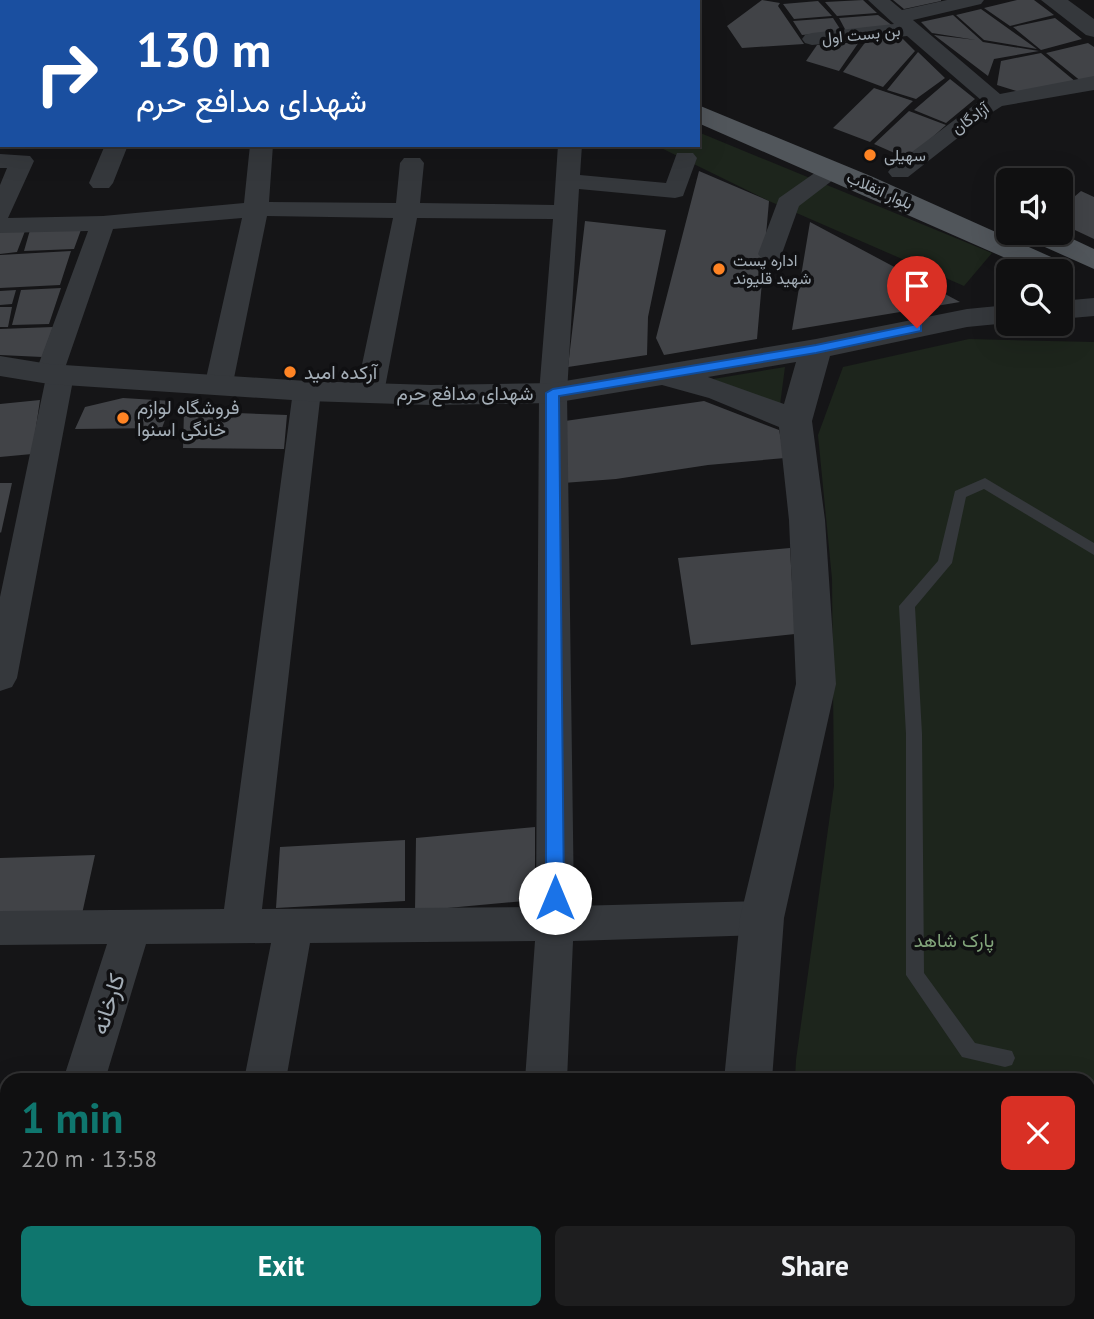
<!DOCTYPE html>
<html lang="en">
<head>
<meta charset="utf-8">
<style>
	body { margin:0; font-family:"PT Sans",Vazirmatn,sans-serif; background:#1e1e1f; color:#f1f3f6; height:100vh; display:flex; flex-direction:column; font-size:26px; white-space:nowrap }
	* { box-sizing:border-box; margin:0 }
	p { font-size:23px; color:#9c9d9f }
	.icon { flex:none; width:38px; height:38px; fill:none; stroke:currentColor; stroke-width:2; stroke-linecap:round; stroke-linejoin:round }
	.map { position:relative; flex:1; overflow:hidden }
	.side { position:absolute; left:0px; top:1073px; width:1096px; height:247px; display:flex; flex-direction:column; background:#101011; border-radius:21px 21px 0 0; box-shadow:0 7px 28px #0002,0 0 0 2px #303031 }
	.side>* { flex:none }
	.banner { position:absolute; left:0px; top:0px; width:700px; height:147px; box-shadow:0 7px 28px #0002,0 0 0 2px #303031; background:#1a4fa0; color:#fff; overflow:hidden }
	.tools { position:absolute; left:996px; top:168px; display:grid; gap:14px }
	.tools a { display:grid; place-items:center; width:77px; height:77px; border-radius:10px; background:#101011; box-shadow:0 7px 28px #0002,0 0 0 2px #303031; font-size:35px }
	.pin { position:absolute; display:grid; place-items:center; width:60px; height:60px; color:#fff; margin:-72px -30px; border-radius:50% 50% 50% 0; rotate:-45deg; box-shadow:0 0 7px #0007 }
	.pin .icon { rotate:45deg }
	.me { position:absolute; width:77px; margin:-38px; rotate:0deg; stroke-linejoin:round; filter:drop-shadow(0 0 5px #0008) }
	.turn { display:flex; align-items:center; gap:24px; height:147px; padding:0 21px; font-size:32px }
	.turn .icon { width:91px; height:91px; stroke-width:2.5 }
	.turn b { display:block; font-size:49px; line-height:60px }
	.round { display:grid; place-items:center; flex:none; width:74px; height:74px; border-radius:10px; background:#1e1e1f }
	.headline { display:flex; align-items:center; justify-content:space-between; height:119px; padding:0 21px }
	h1 { font-size:42px; font-weight:700; line-height:52px; color:#0f766e }
	.button { display:flex; gap:14px; margin-top:auto; padding:14px 21px }
	.button a { flex:1; height:80px; border-radius:10px; background:#0f766e; color:#fff; font-size:28px; font-weight:700; line-height:80px; text-align:center }
	.button a+a { background:#1e1e1f; color:#f1f3f6 }
	.map>svg:first-child { display:block }
	.green { fill:#1d251c }
	.building { fill:#414347 }
	.lines { fill:none; stroke-linecap:round; stroke-linejoin:round }
	.service { fill:#35383c; fill-rule:evenodd }
	.minor { fill:#35383c; fill-rule:evenodd }
	.tertiary { fill:#35383c; fill-rule:evenodd }
	.primary { fill:#51565b; fill-rule:evenodd }
	.route { fill:#1a73e8; stroke:#114b97; stroke-width:2 }
	.poi-dot { fill:#ff8424; stroke:#101012; stroke-width:2.5 }
	.labels { text-anchor:middle; stroke-width:7; stroke-linejoin:round; paint-order:stroke }
	.far-street-label { font-size:16px; fill:#a5afb8; stroke:#101012 }
	.far-poi-label { font-size:16px; fill:#a5afb8; stroke:#101012; text-anchor:start }
	.poi-label { font-size:19px; fill:#a5afb8; stroke:#101012; text-anchor:start }
	.street-label { font-size:19px; fill:#a5afb8; stroke:#101012 }
	.park-label { font-size:19px; fill:#82a57b; stroke:#101012 }
	.near-street-label { font-size:23px; fill:#a5afb8; stroke:#101012 }
</style>
</head>
<body>
<div class="map">
<svg width="1094" height="1319" viewBox="0 0 1094 1319">
	<rect width="100%" height="100%" fill="#151517"/>
	<path class="green" d="M698,132L992,253L964,286L769,201L655,145H698Z
		M969,339L1094,342V1319H792V1312H1088V1080H795L796,1060L834,786L832,579L818,435L843,367Z
		M785,367L780,405L713,379Z"/>
	<path class="building" d="M762,0L780,3L778,6L804,44L742,48L727,26Z
		M863,0L877,13L837,16L825,2Z
		M893,0H941V1L904,9Z
		M1017,0H1034L1054,15L1010,26L984,8Z
		M818,1L832,16L794,19L783,4Z
		M981,9L1037,49L984,40L956,15Z
		M878,15L893,26L846,31L839,18Z
		M953,15L983,42L1039,51L994,59L988,76L934,35L976,40L932,33L921,22Z
		M833,18L842,32L802,35L793,21Z
		M1055,18L1082,39L1041,50L1013,27Z
		M902,38L915,51L883,87L843,72L867,40Z
		M859,42L839,71L806,61L817,45Z
		M1088,43L1094,47V78L1082,82L1046,53Z
		M918,52L945,78L916,99L887,90Z
		M1041,53L1076,82L1020,92L997,85L1001,61Z
		M950,79L975,99L946,123L914,110Z
		M874,88L913,101L870,142L833,128Z
		M909,111L946,125L908,159L874,144Z
		M699,171L769,201L757,339L664,355L656,338Z
		M1081,191L1094,197V239L1060,223V209Z
		M585,221L666,230L648,317L647,355L568,367Z
		M810,222L960,302L792,330Z
		M82,227L74,249L24,251L30,230Z
		M25,231L17,252L0,254V232Z
		M71,251L60,285L0,288V255Z
		M61,288L49,324L12,325L21,290Z
		M16,290L12,304L0,305V291Z
		M0,307H12L8,327H0Z
		M53,327L42,357L0,355V329Z
		M123,398L172,401L162,428L75,429L85,407Z
		M40,400L32,454L0,457V404Z
		M704,401L779,430L785,458L708,465L616,479L563,483L565,421Z
		M184,411L287,415L284,449L183,448Z
		M0,483H12L1,533L0,532Z
		M790,548L795,634L691,645L678,558Z
		M535,827V900L415,911L416,838Z
		M405,840V901L276,908L280,847Z
		M95,855L82,914H0V858Z"/>
	<g class="lines">
		<path class="service" d="M985,478L1094,543V555L984,489L966,497L952,563L915,607L922,734L924,973L975,1043L1012,1051L1015,1058L1012,1065L1005,1067L962,1057L906,975V734L899,606L938,561L955,491Z"/>
		<path class="minor" d="M126,0H166L125,2Z
			M339,0H363L338,2Z
			M868,0H890L902,10L947,0H984L981,4L913,20L1000,94L1094,76V90L1002,106L983,118L908,177H892L888,172L892,167L981,100L907,36L812,45L805,43L802,39L805,35L812,33L894,24Z
			M0,7H2V19H0Z
			M0,48H2V60H0Z
			M105,145H128L113,183L109,188H93L89,183Z
			M250,145H273L269,202L396,203L400,163L404,158H420L424,163L420,203L554,205L558,145H582L580,175L666,183L677,153H693L697,158L683,196L675,198L579,189L567,393L574,906L762,901L776,906L781,918L776,930L762,935L573,941L567,1080H525L535,941L310,943L286,1080H244L271,943L146,944L105,1080H63L107,944L0,945V911L224,909L293,391L297,385L307,382L317,385L321,391L262,909L536,907L539,393L553,219L417,218L384,393L380,399L370,402L360,399L356,393L393,218L267,216L233,383L229,389L219,392L209,389L205,383L242,218L113,229L65,368L70,369L74,375L17,678L12,687L0,691V597L45,382L39,380L35,374L88,231L0,233V185L7,168H0V154L30,156L34,161L8,218L103,216L244,203Z
			M834,163L842,165L846,170L799,206L780,259L771,262L762,259L758,254L779,198L826,165Z
			M7,1290V1312H32L30,1319H0V1293Z
			M199,1312H245L243,1319H197Z
			M509,1312H555V1319H509Z"/>
		<path class="tertiary" d="M1041,0H1068L1094,19V37L1086,35Z
			M1094,298V316L1060,319V301Z
			M1008,305V323L967,327L830,356L812,421L825,520L836,684L784,918L772,1080H724L740,918L796,684L789,520L779,427L709,398L662,385L553,403L431,405L307,401L49,384L0,376V356L49,364L307,381L431,385L553,383L816,339L967,309ZM796,362L784,404L708,377Z
			M716,1312H770V1319H716Z"/>
		<path class="primary" d="M380,0H406L408,2H382Z
			M434,0H461L463,2H436Z
			M698,105L873,177L1069,265L1074,271L1069,277L1060,279V271H1035L698,123Z
			M1023,233H1060L1094,249V269L1027,239Z"/>
	</g>
	<path class="route" d="M917,324L921,325V331L816,353L559,396L564,898L562,904L555,906L549,904L546,898V393L553,389L816,345Z"/>
	<g class="poi-dot">
		<circle cx="870" cy="155" r="7"/>
		<circle cx="719" cy="269" r="7"/>
		<circle cx="290" cy="372" r="7"/>
		<circle cx="123" cy="418" r="7"/>
	</g>
	<g class="labels">
		<g class="far-street-label">
			<text transform="translate(861 34) rotate(-6)" y="6">بن بست اول</text>
			<text transform="translate(970 118) rotate(-35)" y="6">آزادگان</text>
			<text transform="translate(880 190) rotate(24)" y="6">بلوار انقلاب</text>
		</g>
		<g class="far-poi-label">
			<text x="884" y="161">سهیلی</text>
			<text x="733" y="266">اداره پست<tspan x="733" dy="18">شهید قلیوند</tspan></text>
		</g>
		<g class="poi-label">
			<text x="304" y="379">آرکده امید</text>
			<text x="137" y="414">فروشگاه لوازم<tspan x="137" dy="22">خانگی اسنوا</tspan></text>
		</g>
		<g class="street-label">
			<text x="465" y="400">شهدای مدافع حرم</text>
		</g>
		<g class="park-label">
			<text x="954" y="947">پارک شاهد</text>
		</g>
		<g class="near-street-label">
			<text transform="translate(108 1004) rotate(-72)" y="8">کارخانه</text>
		</g>
	</g>
</svg>
<div class="tools">
<a><svg class="icon" aria-label="sound" viewBox="0 0 24 24"><path d="M4 9h4l5-4v14l-5-4H4zM17 9q2 3 0 6"/></svg></a>
<a><svg class="icon" aria-label="search" viewBox="0 0 24 24"><circle cx="10" cy="10" r="6"/><path d="M15 15l6 6"/></svg></a>
</div>
<div class="pin" style="left:917px;top:328px;background:#d93025"><svg class="icon" aria-label="arrive" viewBox="0 0 24 24"><path d="M6 21V4h12l-3 4 3 4H6"/></svg></div>
<svg class="me" style="left:555px;top:898px" viewBox="-20 -20 40 40"><circle r="19" fill="#fff"/><path d="M0-13L10 11 0 6-10 11z" fill="#1a73e8"/></svg>
<div class="banner">
<div class="turn"><svg class="icon" aria-label="right" viewBox="0 0 24 24"><path d="M7 20v-9h11M14 6l5 5-5 5"/></svg><div><b>130 m</b>شهدای مدافع حرم</div></div>
</div>
<section class="side">
<div class="headline"><div><h1>1 min</h1><p>220 m · 13:58</p></div><a class="round" style="background:#d93025;color:#fff"><svg class="icon" aria-label="close" viewBox="0 0 24 24"><path d="M6 6l12 12M18 6L6 18"/></svg></a></div>
<div class="button"><a>Exit</a><a>Share</a></div>
</section>
</div>
</body>
</html>
